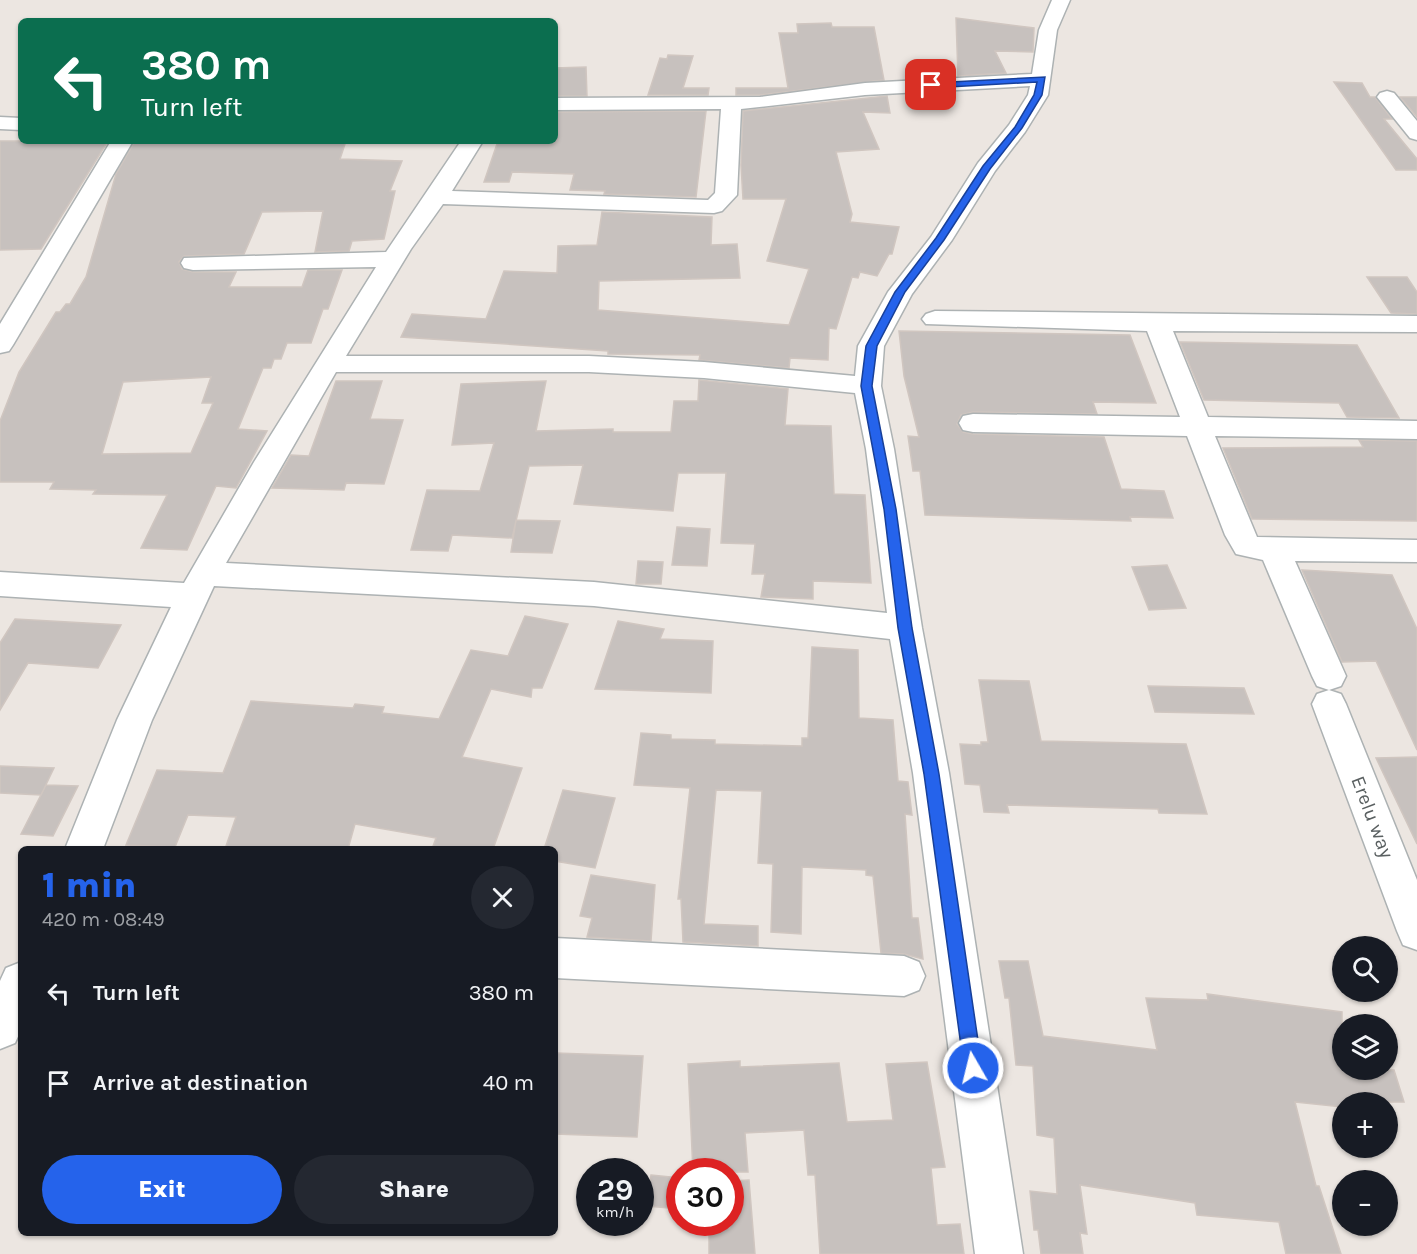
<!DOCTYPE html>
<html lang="en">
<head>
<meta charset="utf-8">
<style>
	body { margin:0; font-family:Karla,sans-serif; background:#242831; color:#f1f3f6; height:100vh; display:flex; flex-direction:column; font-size:22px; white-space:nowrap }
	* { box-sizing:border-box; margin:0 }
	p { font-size:20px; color:#9ea1a6 }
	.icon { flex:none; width:33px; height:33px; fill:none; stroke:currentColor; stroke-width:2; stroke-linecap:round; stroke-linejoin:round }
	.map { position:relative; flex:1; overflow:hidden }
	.drawer { position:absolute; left:18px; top:846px; width:540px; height:390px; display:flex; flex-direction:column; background:#171b24; border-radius:9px; box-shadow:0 2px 4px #0004 }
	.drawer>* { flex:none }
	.guide { position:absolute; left:18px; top:18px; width:540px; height:126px; border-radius:9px; box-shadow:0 2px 4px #0004; background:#0b6e4f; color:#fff; overflow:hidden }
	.buttons { position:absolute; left:1332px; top:936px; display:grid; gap:12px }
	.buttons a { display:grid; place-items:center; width:66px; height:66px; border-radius:50%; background:#171b24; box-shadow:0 2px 4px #0004; font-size:30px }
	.speed { position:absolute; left:576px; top:1158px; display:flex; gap:12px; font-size:30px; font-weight:700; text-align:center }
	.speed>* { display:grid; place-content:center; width:78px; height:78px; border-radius:50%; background:#171b24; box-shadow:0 2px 4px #0004; line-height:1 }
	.speed small { font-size:15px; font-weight:400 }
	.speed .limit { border:9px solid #d22; background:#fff; color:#111 }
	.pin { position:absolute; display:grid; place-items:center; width:51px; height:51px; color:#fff; margin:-26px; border-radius:12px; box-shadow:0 3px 9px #0006 }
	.me { position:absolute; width:66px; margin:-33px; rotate:352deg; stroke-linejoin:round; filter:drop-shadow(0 0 4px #0008) }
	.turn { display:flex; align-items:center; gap:21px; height:126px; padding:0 24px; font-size:27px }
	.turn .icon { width:78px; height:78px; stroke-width:2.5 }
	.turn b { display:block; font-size:42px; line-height:51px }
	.round { display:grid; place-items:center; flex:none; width:63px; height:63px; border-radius:32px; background:#242831 }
	.headline { display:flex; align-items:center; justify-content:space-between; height:102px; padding:0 24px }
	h1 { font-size:36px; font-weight:800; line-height:45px; color:#2563eb }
	.primary-button { display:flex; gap:12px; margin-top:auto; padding:12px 24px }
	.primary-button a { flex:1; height:69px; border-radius:36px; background:#2563eb; color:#fff; font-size:24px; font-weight:800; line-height:69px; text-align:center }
	.primary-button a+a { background:#242831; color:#f1f3f6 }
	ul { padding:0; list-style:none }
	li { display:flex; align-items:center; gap:18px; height:90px; padding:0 24px }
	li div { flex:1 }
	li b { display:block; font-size:22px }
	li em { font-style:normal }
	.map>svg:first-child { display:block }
	.building { fill:#c7c1be; stroke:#d0c6c0; stroke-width:1.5; fill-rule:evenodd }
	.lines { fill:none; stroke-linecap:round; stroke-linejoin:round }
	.minor-casing { stroke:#adb2b3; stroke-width:3 }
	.minor { fill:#fff; fill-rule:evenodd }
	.route { fill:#2563eb; stroke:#184099; stroke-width:1.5 }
	.labels { text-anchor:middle; stroke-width:6; stroke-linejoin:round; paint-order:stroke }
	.street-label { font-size:20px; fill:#5a6061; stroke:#fff }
</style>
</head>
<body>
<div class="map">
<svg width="1417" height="1254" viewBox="0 0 1417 1254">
	<rect width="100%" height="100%" fill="#ece6e1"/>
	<path class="building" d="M956,18L1034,28L1033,52L995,51L1006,73L958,76Z
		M831,23L832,27H874L884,80L760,95H736V88H788L779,33H798L797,24Z
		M668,55L693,56L683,88H709L708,95H648L660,58L667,59Z
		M586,67L587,96H555V68Z
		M1334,82L1362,83L1370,97H1375L1392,119H1384L1417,159V170H1396Z
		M887,96L890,113L863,112L879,149L836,152L852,214L850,222L899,227L892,254H889L877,276L860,272L858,278L852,277L836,329L829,328L828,360L790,358L789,368L699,360L700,355L608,354V351L401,337L412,314L486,319L504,271L557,273L558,246L597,245L602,212L712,217L711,245L737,244L740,278L599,281L598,310L789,325L809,269L767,261L786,199H743L741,165L743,111Z
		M1400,97H1417V117Z
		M706,111L696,197L604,194L605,191L570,190L574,174L512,172L509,182H484L498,141H555V112Z
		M0,141H108L41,249L0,250Z
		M135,141H346L340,159L402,161L390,191H395L384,239L352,241L349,251L315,252L323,211L262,212L244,254L184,256L179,262L182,269L193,272H236L229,287H302L308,270H342L328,309H323L311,343H287L281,359H274L271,368H263L238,429L267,431L236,488L216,486L187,550L141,548L167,495L93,494L96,490L50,489L54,482H0V421L19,372L56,312H60L66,304H70L86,277L116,174ZM211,377L202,403H213L191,453L102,454L123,382Z
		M1367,277H1407L1417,292V314L1391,313Z
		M899,331L1130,335L1156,403L1093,402L1097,414L973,412L961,415L957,424L963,432L973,434L1104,437L1121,489L1164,491L1173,518L1130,517L1131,521L925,515L920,471H913L908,436L919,437L904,376Z
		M1180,342L1357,345L1399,418L1347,417L1339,403L1204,400Z
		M699,380L788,389L785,425L831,426L834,494L865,495L871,583L813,581V599L761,597L765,574H752L755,544L721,543L726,473H678L673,511L574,504L583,465L529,466L512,538L452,535L448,551L411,550L427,490L480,491L494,443L452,445L461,384L546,381L536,431L613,429V432H671L674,401H698Z
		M336,381H382L370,419L403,420L384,484L346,483L344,490L272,488L291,455L309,456Z
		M1359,440L1417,441V521L1252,519L1223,448L1363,447Z
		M516,520L560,521L552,553L511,552Z
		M677,527L710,529L707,566L672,565Z
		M638,561L663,562L661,584H636Z
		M1167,565L1186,608L1149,610L1132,567Z
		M1302,570L1392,575L1417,629V750L1376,661L1342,662Z
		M525,616L568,624L542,688H532L531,697L491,689L462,757L522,768L493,849H432L436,838L355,824L348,849H225L236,817L188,815L175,847L126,845L157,770L223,773L251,701L353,708L355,704L384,707L382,713L439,719L471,650L508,656Z
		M15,619L121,625L98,668L28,663L0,710V643Z
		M618,621L664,629L660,639L713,641L711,693L595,689Z
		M812,647L858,650L859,718L893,720L898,781L908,782L912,815L905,814L912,918H918L923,959L904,954L881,953L873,876L866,875V870L802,867L801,934L771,932L773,864L758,863L762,791L716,790L704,924L758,926V946L683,942L681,899H678L690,788L634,785L641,733L671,735V739L715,740V744L802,746V738H808Z
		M979,680L1029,681L1041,741L1186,744L1207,814L1159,813L1158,809L1007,805L1009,813L984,812L980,785L965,784L960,744L981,745V742H988Z
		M1148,686L1244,688L1254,714L1155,712Z
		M1417,757V844L1376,758Z
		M0,766L54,768L41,795L0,793Z
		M46,785L78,786L53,836L21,834Z
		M563,790L615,798L595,868L555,861V849H544Z
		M591,875L655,885L651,941L587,937L592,918L580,916Z
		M999,961H1028L1043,1036L1157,1050L1146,998L1208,1000L1207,994L1342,1012V1070H1394L1404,1102H1342V1107L1295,1102L1316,1186H1319L1341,1254H1286L1279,1222L1197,1215L1195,1203L1080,1185L1087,1234L1080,1233L1083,1254H1041L1038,1230H1034L1030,1191L1057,1194L1054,1138L1037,1135L1033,1066L1016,1065L1009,998H1005Z
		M555,1053L643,1056L637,1137L555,1134Z
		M740,1061V1067L839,1063L847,1122L893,1120L886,1064L927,1062L945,1167L931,1168L937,1225L960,1224L964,1254H820L815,1175H808L804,1130L745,1133L748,1172H693L688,1064Z
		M651,1175L680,1178V1209L647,1206Z
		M749,1180L755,1254H709V1229L730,1228V1181Z"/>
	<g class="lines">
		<g class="minor-casing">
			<path id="minor" d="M1052,0H1070L1057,30L1048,95L1025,132L995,171L952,240L912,294L884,346L881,386L894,449L922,628L949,773L1023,1254H975L913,773L890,639L594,606L214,586L152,720L103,849H65L117,720L171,607L0,596V572L184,583L254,462L376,267L193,270L184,268L181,263L184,258L386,252L461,141H483L452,191L708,200L715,193L721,109L555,110V98L760,97L865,83L1032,74L1039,30ZM1030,86L1028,95L1009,125L978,163L931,237L888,292L858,346L855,376L704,362L589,356H346L411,249L443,204L714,213L722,211L737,195L741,109L865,95ZM336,372H589L704,378L855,393L866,449L887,613L594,582L226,563Z
				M1387,91L1394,93L1417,121V140L1410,138L1377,97L1380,93Z
				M0,117L21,118V130L0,129Z
				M111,141H133L13,345L9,351L0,353V324Z
				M935,311L1417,316V332L1173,331L1208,417L1417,421V439L1215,436L1257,537L1417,540V562L1295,561L1346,676L1341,686L1329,690L1341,694L1346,704L1417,880V950L1403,945L1397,931L1312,704L1317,694L1329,690L1317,686L1312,676L1263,560L1236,554L1225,535L1187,436L973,432L963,430L959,423L963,416L973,414L1180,417L1147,331L926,324L922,319L926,314Z
				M555,938L904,956L919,962L925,976L919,990L904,996L555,978Z
				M21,962V1030L15,1043L0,1049V981L6,968Z"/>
		</g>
		<use href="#minor" class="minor"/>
	</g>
	<path class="route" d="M1045,77L1042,95L1022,128L990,169L944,240L905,292L877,346L872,386L896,509L912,628L939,774L982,1068L979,1074L973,1077L966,1074L964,1068L924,774L898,628L884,509L861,386L866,346L895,292L936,238L983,166L1015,127L1034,95L1037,82L931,88L927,85L931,83Z"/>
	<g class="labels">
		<g class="street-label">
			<text transform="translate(1373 817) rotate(69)" y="7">Erelu way</text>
		</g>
	</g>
</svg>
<div class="buttons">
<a><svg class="icon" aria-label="search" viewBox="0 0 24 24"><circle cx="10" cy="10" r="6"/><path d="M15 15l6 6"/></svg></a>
<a><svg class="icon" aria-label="layers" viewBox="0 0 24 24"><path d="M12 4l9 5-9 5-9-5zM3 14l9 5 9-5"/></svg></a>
<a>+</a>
<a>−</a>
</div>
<div class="speed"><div>29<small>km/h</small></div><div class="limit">30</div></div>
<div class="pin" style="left:931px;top:85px;background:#d93025"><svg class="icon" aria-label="arrive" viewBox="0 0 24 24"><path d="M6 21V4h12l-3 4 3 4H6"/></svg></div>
<svg class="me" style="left:973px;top:1068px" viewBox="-20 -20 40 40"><circle r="17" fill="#2563eb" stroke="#fff" stroke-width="3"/><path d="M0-11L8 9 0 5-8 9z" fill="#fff"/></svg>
<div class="guide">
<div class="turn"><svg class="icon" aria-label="left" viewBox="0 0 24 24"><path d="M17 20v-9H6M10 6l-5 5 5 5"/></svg><div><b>380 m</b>Turn left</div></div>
</div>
<section class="drawer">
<div class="headline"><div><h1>1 min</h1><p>420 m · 08:49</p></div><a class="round"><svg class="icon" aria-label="close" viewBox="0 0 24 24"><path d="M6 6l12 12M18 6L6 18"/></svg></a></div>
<ul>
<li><svg class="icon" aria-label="left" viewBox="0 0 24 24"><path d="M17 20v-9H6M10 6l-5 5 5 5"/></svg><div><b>Turn left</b></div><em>380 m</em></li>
<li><svg class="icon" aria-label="arrive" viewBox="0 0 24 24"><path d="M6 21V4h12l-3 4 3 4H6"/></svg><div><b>Arrive at destination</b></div><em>40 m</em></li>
</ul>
<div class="primary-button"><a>Exit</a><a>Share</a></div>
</section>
</div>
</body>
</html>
